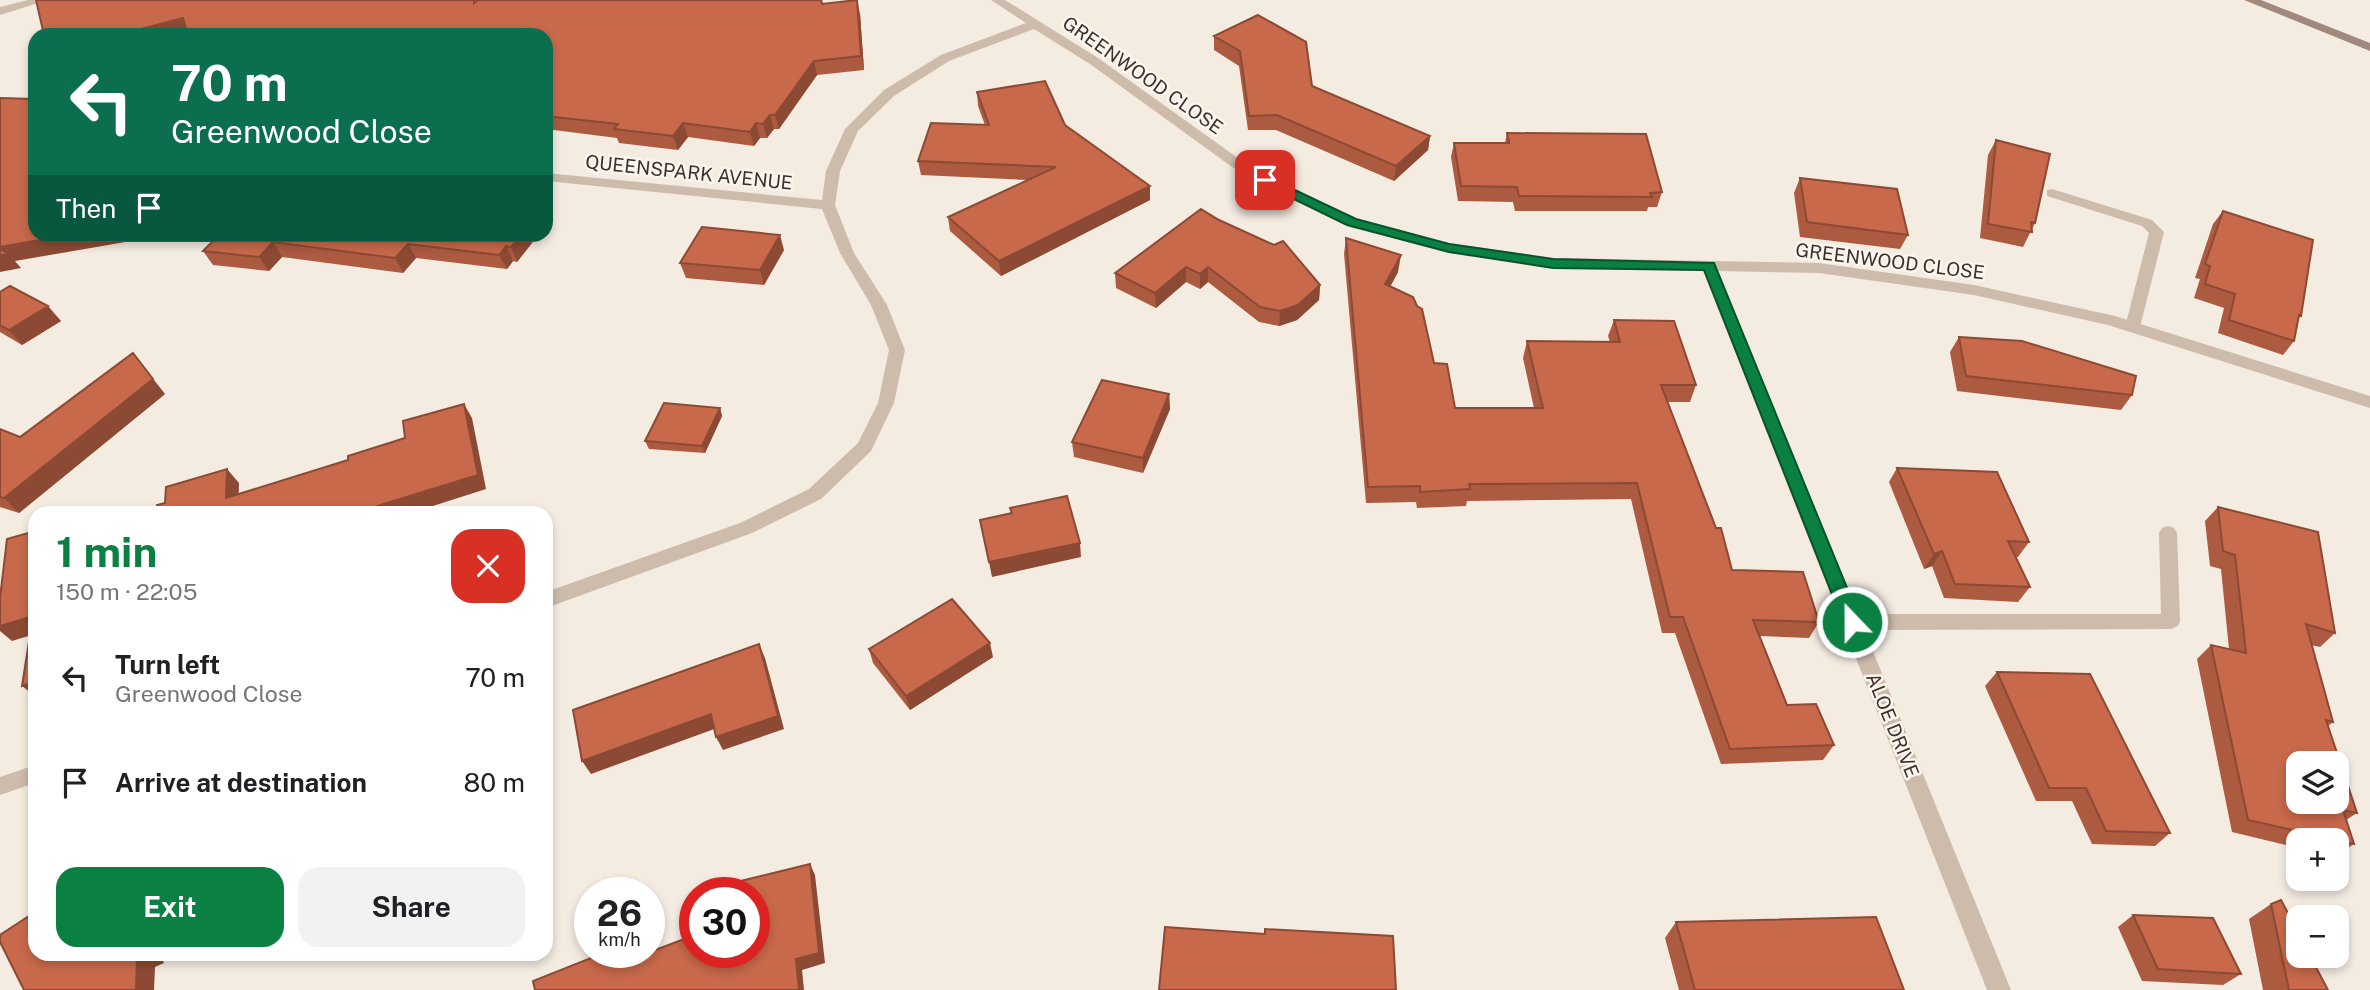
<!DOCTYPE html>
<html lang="en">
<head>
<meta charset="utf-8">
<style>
	body { margin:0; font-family:"Public Sans",sans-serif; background:#f2f2f2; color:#202124; height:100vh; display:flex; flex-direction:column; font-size:26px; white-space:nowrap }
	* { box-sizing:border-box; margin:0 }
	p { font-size:23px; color:#757577 }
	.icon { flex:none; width:38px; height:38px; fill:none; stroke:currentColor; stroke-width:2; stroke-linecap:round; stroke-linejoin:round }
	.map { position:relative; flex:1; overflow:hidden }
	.sheet { position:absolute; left:28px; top:506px; width:525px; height:455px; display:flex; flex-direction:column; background:#fff; border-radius:21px; box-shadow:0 4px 10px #0003 }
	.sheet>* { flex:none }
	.top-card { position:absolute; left:28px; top:28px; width:525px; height:214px; border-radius:21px; box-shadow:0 4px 10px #0003; background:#0b6e4f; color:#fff; overflow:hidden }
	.buttons { position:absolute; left:2286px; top:751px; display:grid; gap:14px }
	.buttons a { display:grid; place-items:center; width:63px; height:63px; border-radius:14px; background:#fff; box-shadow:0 4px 10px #0003; font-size:35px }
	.speed { position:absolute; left:574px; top:877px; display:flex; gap:14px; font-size:35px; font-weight:700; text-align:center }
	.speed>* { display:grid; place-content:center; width:91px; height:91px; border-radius:50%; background:#fff; box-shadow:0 4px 10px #0003; line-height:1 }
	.speed small { font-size:18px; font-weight:400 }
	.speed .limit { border:10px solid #d22; background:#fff; color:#111 }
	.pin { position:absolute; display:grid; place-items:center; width:60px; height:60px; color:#fff; margin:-30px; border-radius:14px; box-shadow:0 4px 10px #0006 }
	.me { position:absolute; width:77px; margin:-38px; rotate:338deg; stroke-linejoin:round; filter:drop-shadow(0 0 5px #0008) }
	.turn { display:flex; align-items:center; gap:24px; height:147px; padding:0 28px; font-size:32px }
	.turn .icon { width:91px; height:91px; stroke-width:2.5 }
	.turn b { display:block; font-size:49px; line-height:60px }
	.then { display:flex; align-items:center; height:66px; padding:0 28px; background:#0003; gap:14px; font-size:26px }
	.round { display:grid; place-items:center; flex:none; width:74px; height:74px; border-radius:21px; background:#f2f2f2 }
	.headline { display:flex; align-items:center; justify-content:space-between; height:119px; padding:0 28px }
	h1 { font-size:42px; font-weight:700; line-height:52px; color:#0b8043 }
	.primary-button { display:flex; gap:14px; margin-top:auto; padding:14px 28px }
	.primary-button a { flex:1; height:80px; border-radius:21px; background:#0b8043; color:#fff; font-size:28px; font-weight:700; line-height:80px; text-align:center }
	.primary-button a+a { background:#f2f2f2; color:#202124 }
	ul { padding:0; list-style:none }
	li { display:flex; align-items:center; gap:21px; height:105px; padding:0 28px }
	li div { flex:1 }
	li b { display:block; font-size:26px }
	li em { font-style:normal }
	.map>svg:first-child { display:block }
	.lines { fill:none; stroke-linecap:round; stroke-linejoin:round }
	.lane { fill:#cdbbac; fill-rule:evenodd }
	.street { fill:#cdbbac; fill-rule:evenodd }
	.secondary { fill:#a18a7d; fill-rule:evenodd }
	.wall { fill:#ac5a40 }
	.shaded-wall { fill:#8c4a34 }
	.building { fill:#c8694b; stroke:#8c4a34; stroke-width:2; fill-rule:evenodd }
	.route { fill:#0b8043; stroke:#07532c; stroke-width:2 }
	.labels { text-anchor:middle; stroke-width:5; stroke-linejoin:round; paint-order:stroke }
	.street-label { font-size:19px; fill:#3b302b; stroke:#fbf5ee }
</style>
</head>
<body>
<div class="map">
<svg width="2370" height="990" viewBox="0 0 2370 990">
	<rect width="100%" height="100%" fill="#f4ebe1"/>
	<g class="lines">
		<path class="lane" d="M2052,189L2152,220L2164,232L2139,331L2133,332L2125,327L2149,233L2142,226L2047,196V190Z
			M2168,526L2174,528L2177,533L2180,621L2178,626L2171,629L1852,630L1845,627L1843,622L1845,617L1852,614H2161L2159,533L2162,528Z"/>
		<path class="street" d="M28,0H48L0,15V7Z
			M991,0H1005L1098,58L1249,166L1357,219L1449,243L1553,258L1819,263L1974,285L2115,316L2370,396V408L2108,325L1974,295L1819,273L1718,271L2011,990H1987L1703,271L1553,268L1449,253L1347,225L1239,172L1090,64L1034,29L949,61L894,96L858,131L840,171L835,205L854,253L887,305L905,350L894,403L871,451L821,499L752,533L546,608V592L740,523L809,489L858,443L878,403L889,350L871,305L840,253L822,209L546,181V173L822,200L826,171L845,129L884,90L941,55L1026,23Z
			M35,765V783L0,795V777Z"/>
		<path class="secondary" d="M2244,0H2261L2370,43V51Z"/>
	</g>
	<path class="wall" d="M36,0H822L823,4L860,14L864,70L817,75L779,129H774L767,138H760L754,146L688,137L678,150L619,143L617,138L546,129V35L187,33L178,35H44Z
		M1214,36L1312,86L1430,136L1428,150L1394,181L1276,130H1248L1239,66L1214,50Z
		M977,92L1065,125L1150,200L1001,276L950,231L948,217L1028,180L921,175L918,161L985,125L978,106Z
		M1507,133L1662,192L1657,207H1648L1647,211H1515L1513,202L1458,201L1451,157L1454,143H1505Z
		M1996,140L2035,223L2023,247L1980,238L1988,155Z
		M1800,178L1908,235L1900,249L1800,237L1794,193Z
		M2223,211L2301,316L2298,319L2294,341L2283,355L2218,333L2224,308L2194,298L2200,279L2195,278L2213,224Z
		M1219,220L1320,285L1319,300L1297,320L1279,326L1259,322L1208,282L1200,289L1186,282L1156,308L1116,288L1115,273Z
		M220,234H539L517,262L513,261L507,269L416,258L403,273L282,257L269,271L213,265L203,251Z
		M1346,238L1398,272L1390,287L1434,363L1455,408H1534L1523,358L1527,341L1610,342L1608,336L1614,320L1696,385L1690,402H1667L1732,570L1819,622L1809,638L1760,636L1787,705L1834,745L1823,760L1721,764L1675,633H1662L1631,499L1467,501L1466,506L1417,508L1416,502L1366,503L1344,254Z
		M784,250L764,285L686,278L680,263Z
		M0,292L61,321L22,345L0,332Z
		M1959,337L2132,395L2121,410L1957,391L1950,352Z
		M165,394L19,513L0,507V429L20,437Z
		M1169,394L1170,409L1143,473L1074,457L1072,442Z
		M720,408L722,416L705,453L649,449L645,441Z
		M1897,468L2029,542L2018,557H2016L2030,587L2018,602L1944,598L1932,566L1924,569L1889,482Z
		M2218,507L2335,633L2320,647L2311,645L2333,722L2328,726L2357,813L2346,820L2354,844L2336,856V840H2298V848L2232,832L2197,659L2211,645L2229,649L2221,569L2210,566L2205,521Z
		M869,649L993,657L910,710L873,663Z
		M1997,672L2170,833L2155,846L2092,844L2072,801H2036L1985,686Z
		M2271,904L2328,990H2263L2249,919Z
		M2133,915L2241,974L2223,985L2142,981L2118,927Z
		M1676,922L1904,990H1679L1665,938Z"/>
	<path class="shaded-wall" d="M857,0L860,14L864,70L861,56Z
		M183,18L192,31L178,35H118Z
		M814,61L817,75L779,129L775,115Z
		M770,115L774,129L767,138L763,124Z
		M683,123L688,137L678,150L673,136Z
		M756,123L760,138L754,146L750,132Z
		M1430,136L1428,150L1394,181L1396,166Z
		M1150,186V200L1001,276L999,261Z
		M74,234H172L15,261L21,268L0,272V247Z
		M521,234H539L517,262L511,247Z
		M780,235L784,250L764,285L760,270Z
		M273,242L282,257L269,271L259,257Z
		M408,244L416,258L403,273L395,258Z
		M506,246L513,261L507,269L499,255Z
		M1401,255L1398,272L1382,301L1385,284Z
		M1186,267V282L1156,308L1155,293Z
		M1208,267V282L1200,289V274Z
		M1320,285L1319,300L1297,320L1279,326L1280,311Z
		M48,306L61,321L22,345L9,330Z
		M133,353L165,394L19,513L4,498Z
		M1169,394L1170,409L1143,473V458Z
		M464,404L472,418L486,489L411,513H378L377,506Z
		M720,408L722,416L705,453L702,446Z
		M227,469L239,483L238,512L226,498Z
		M1080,543L1081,557L992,577L989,562Z
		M1942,551L1932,566L1924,569L1934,554Z
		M33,616L35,634L12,641L0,631V626Z
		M990,643L993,657L910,710L906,696Z
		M759,644L765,658L784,729L723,750L716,737Z
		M35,682V696L22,686Z
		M711,714L717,728L591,774L582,761Z
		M810,864L815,875L825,963L802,970L804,990H799L796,959Z
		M141,954H159L164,963L155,967L154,990H136L137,955Z"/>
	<path class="building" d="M36,0H474V3L478,0H821L822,4L857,0L861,56L814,61L775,115H770L763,124L756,123L750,132L683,123L673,136L614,129L618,124L546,116V35H188L183,18L118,35H44Z
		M1258,15L1306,42L1312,86L1430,136L1396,166L1277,115L1249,116L1240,51L1214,36Z
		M1045,81L1065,125L1150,186L999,261L948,217L1056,167L918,161L931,123L989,125L977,92Z
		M0,98L35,99V234H74L0,247Z
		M1507,133L1646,134L1662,192L1650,193L1652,197L1519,196L1517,187L1461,186L1454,143H1509Z
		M1996,140L2050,154L2035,223L2031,222L2032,232L1988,224Z
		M1800,178L1897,189L1908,235L1807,222Z
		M1201,209L1219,220L1274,245L1283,241L1320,285L1298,305L1280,311L1260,307L1208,267L1200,274L1186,267L1155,293L1115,273Z
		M2223,211L2313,240L2301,316L2299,315L2294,341L2229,320L2235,294L2205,284L2210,266L2205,264Z
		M702,227L780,235L760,270L680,263Z
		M220,234H521L511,247L506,246L499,255L408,244L395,258L273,242L259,257L203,251Z
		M1346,238L1401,255L1385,284L1413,297L1417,306L1422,309L1434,363L1447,364L1455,408H1543L1527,341L1620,342L1614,320L1674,321L1696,385H1661L1716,528H1721L1732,570L1803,572L1819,622L1753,620L1787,705L1816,704L1834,745L1730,749L1683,617H1670L1637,483L1469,484L1470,489L1420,492V486L1368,487Z
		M0,249L9,254L0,255Z
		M10,286L48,306L9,330L0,325V292Z
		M1959,337L2022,341L2136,376L2132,395L1966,376Z
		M133,353L153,379L4,498L0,497V429L20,437Z
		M1102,380L1169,394L1143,458L1072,442Z
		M664,403L720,408L702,446L645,441Z
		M464,404L478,475L377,506L378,513H156L157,505L165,503L166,487L227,469L226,498L348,460V456L405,438L403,421Z
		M1897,468L1997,472L2029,542L2008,541L2030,587L1955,584L1942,551L1934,554Z
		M1067,496L1080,543L989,562L980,520L1012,513L1010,508Z
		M2218,507L2318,532L2335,633L2306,624L2333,722L2326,720L2357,813L2343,810L2354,844L2248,820L2211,645L2246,653L2235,555L2223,551ZM2298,763H2336V802H2298Z
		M35,531V682L22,686L33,616L0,626V598L7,539Z
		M952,599L990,643L906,696L869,649Z
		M759,644L778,716L716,737L711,714L582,761L573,710Z
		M1997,672L2090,674L2170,833L2106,831L2086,788H2049Z
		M810,864L819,953L796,959L799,990H535L533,981L606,952H642V955L695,935V952H754V892H732V883Z
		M2281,900L2298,932V956H2310L2328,990H2289L2271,904Z
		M35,912V954H141L137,955L136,990H24L0,942V935Z
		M2133,915L2213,918L2241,974L2158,969Z
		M1876,917L1904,990H1695L1676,922Z
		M1165,927L1265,934V929L1393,936L1396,990H1159Z"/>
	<path class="route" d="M1265,176L1356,219L1449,244L1553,259L1714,263L1861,622L1858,627H1846L1843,622L1704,270L1553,268L1449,252L1347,225L1261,183V177Z"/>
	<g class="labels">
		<g class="street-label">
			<text transform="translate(1143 75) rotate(35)" y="7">GREENWOOD CLOSE</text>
			<text transform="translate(689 172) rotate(6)" y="7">QUEENSPARK AVENUE</text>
			<text transform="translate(1890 261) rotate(7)" y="7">GREENWOOD CLOSE</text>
			<text transform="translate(1893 725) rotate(68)" y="7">ALOE DRIVE</text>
		</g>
	</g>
</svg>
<div class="buttons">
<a><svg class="icon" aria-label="layers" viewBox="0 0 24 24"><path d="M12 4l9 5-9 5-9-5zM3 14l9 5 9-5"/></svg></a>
<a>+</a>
<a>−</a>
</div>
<div class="speed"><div>26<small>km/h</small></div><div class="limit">30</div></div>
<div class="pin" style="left:1265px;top:180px;background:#d93025"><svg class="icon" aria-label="arrive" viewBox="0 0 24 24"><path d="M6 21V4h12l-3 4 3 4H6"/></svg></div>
<svg class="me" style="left:1852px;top:622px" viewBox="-20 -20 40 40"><circle r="17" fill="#0b8043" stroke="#fff" stroke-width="3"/><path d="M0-11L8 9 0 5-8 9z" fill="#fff"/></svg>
<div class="top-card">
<div class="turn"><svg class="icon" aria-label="left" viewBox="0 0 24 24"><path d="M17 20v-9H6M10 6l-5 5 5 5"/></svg><div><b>70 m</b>Greenwood Close</div></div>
<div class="then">Then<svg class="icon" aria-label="arrive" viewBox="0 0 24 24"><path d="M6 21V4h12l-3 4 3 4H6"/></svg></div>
</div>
<section class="sheet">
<div class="headline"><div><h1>1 min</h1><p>150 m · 22:05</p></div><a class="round" style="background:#d93025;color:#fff"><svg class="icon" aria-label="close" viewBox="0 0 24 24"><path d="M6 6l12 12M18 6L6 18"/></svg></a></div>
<ul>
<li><svg class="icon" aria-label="left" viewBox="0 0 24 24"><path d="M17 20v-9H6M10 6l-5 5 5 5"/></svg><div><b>Turn left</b><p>Greenwood Close</p></div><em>70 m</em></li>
<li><svg class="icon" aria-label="arrive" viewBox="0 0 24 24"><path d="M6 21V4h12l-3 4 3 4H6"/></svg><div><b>Arrive at destination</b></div><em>80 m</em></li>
</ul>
<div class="primary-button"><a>Exit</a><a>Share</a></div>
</section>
</div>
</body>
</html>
